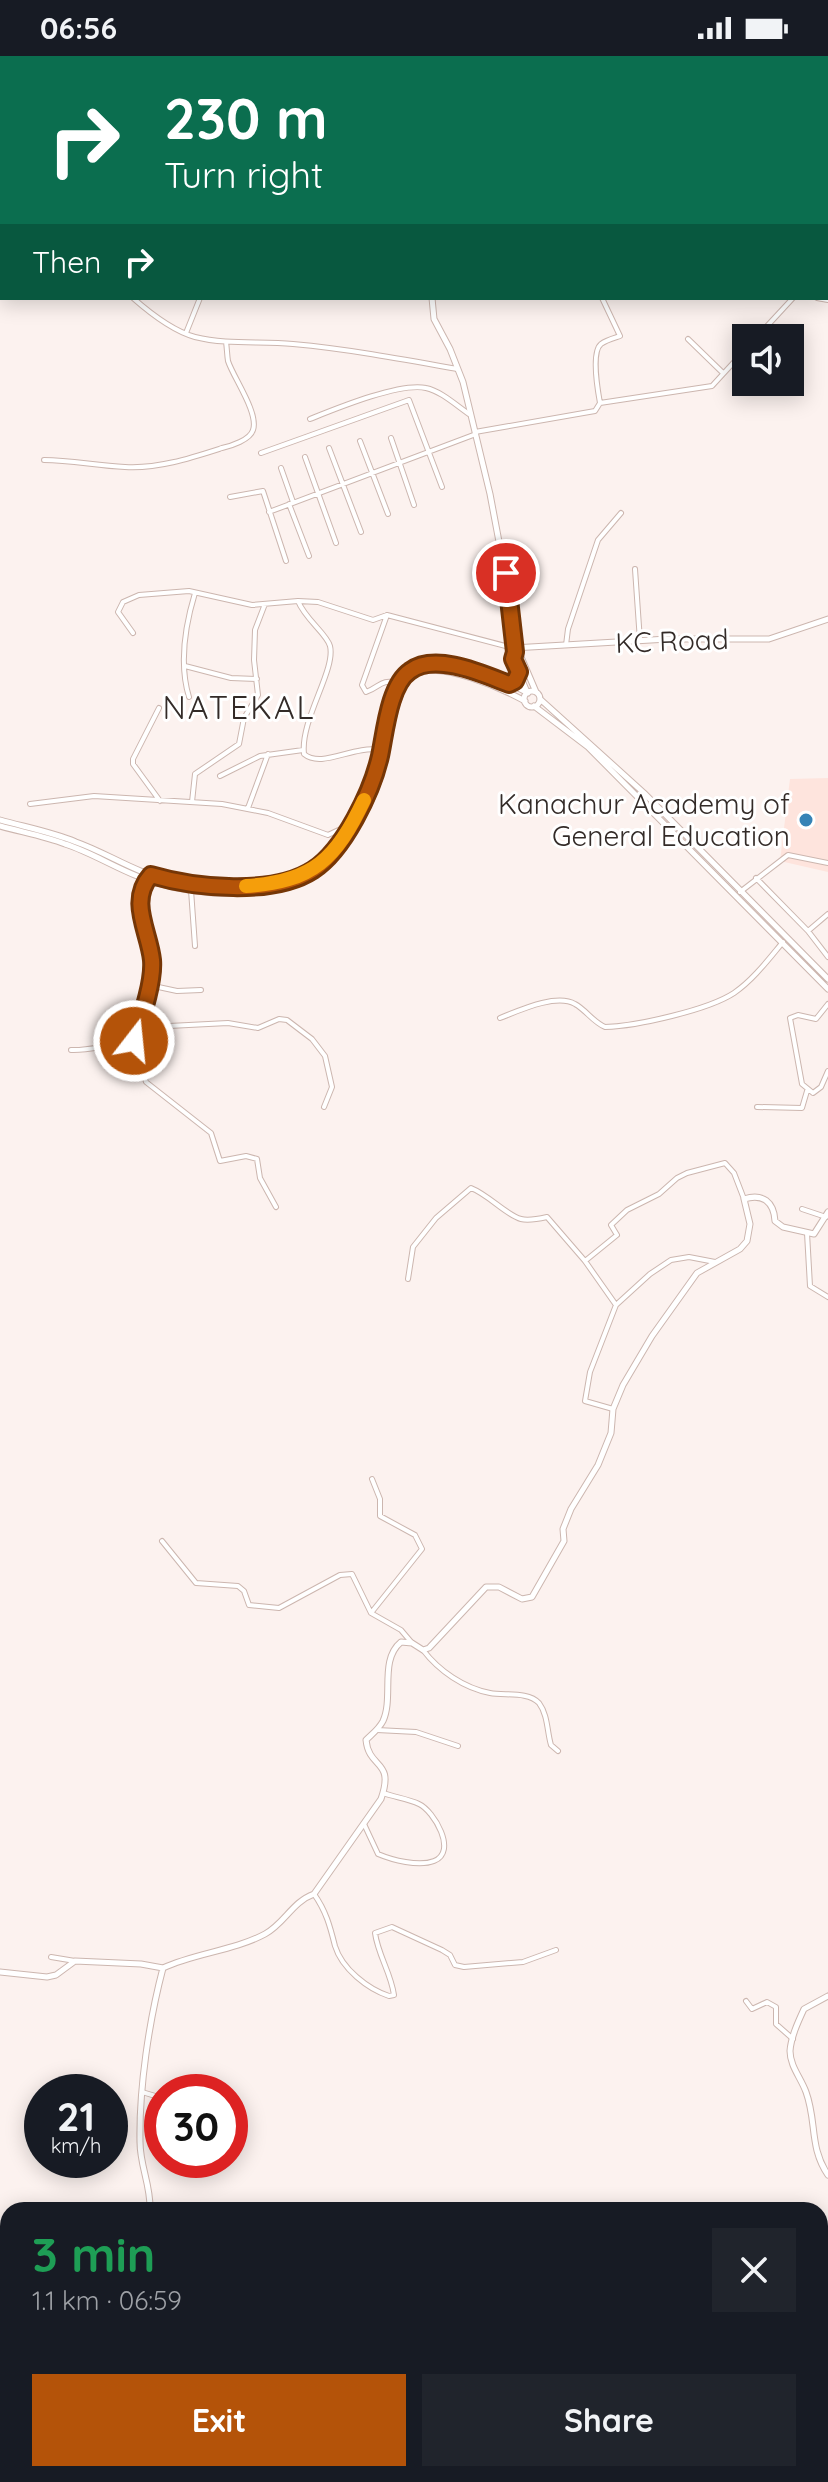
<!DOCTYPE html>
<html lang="en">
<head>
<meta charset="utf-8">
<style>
	body { margin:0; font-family:Quicksand,sans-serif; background:#20242c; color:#f1f3f6; height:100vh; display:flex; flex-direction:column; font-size:30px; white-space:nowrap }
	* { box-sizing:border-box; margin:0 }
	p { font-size:26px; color:#9ea1a6 }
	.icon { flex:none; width:44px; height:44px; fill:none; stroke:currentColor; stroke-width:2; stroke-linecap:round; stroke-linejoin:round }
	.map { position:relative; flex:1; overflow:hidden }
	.sheet { position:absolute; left:0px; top:2146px; width:828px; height:280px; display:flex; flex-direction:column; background:#171b24; border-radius:24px 24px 0 0; box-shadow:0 4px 20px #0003 }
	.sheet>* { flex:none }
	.guide { position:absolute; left:0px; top:0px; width:828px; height:244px; box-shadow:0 4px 20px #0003; background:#0b6e4f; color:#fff; overflow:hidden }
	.tools { position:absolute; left:732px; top:268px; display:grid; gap:16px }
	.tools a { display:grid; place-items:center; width:72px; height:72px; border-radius:0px; background:#171b24; box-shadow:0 4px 20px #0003; font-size:40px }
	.speed { position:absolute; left:24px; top:2018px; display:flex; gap:16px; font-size:40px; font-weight:700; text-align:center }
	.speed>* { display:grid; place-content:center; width:104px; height:104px; border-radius:50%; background:#171b24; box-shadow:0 4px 20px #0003; line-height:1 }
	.speed small { font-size:20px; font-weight:400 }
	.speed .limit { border:12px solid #d22; background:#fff; color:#111 }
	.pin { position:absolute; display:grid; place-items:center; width:68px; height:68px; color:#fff; margin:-34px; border:4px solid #fff; border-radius:50%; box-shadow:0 2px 8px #0007 }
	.me { position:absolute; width:88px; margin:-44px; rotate:16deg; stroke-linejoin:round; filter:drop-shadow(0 0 6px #0008) }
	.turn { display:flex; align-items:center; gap:28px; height:168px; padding:0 32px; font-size:36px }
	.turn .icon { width:104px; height:104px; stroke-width:2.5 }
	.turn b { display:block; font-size:56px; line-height:68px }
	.then { display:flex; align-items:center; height:76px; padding:0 32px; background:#0003; gap:16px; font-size:30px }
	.round { display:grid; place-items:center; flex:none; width:84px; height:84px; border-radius:0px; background:#20242c }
	.head { display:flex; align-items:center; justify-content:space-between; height:136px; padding:0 32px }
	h1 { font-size:48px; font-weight:700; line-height:60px; color:#1e9e55 }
	.button { display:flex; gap:16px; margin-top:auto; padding:16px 32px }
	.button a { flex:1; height:92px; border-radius:0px; background:#b45309; color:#fff; font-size:32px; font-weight:700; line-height:92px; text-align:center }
	.button a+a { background:#20242c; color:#f1f3f6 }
	.status { display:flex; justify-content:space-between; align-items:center; height:56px; padding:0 40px; background:#171b24; direction:ltr }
	.status svg { height:22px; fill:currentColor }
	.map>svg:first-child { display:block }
	.built { fill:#fee4dd }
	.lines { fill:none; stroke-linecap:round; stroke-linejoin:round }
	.minor-casing { stroke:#ccb6af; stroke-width:6 }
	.tertiary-casing { stroke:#ccb6af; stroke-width:7 }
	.secondary-casing { stroke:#ccb6af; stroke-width:7 }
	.minor { stroke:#fff; stroke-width:4 }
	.tertiary { stroke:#fff; stroke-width:5 }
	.secondary { stroke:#fff; stroke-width:5 }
	.route-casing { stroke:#753606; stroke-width:20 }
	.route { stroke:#b45309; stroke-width:14 }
	.slow { stroke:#f59e0b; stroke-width:14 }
	.poi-dot { fill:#3683b6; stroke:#fff; stroke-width:3 }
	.labels { text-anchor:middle; stroke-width:6; stroke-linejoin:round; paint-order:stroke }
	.street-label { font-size:28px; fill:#332b28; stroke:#fff }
	.poi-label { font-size:28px; fill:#332b28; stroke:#fff; text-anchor:end }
	.quarter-label { font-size:32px; letter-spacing:2px; fill:#332b28; stroke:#fff }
</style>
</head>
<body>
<div class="status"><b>06:56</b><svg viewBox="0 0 49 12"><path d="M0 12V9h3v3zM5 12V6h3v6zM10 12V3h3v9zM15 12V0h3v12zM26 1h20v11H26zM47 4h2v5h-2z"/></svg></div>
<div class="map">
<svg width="828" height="2426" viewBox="0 0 828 2426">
	<rect width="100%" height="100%" fill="#fcf2ef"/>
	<path class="built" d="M828,722V816L780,805L790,723Z"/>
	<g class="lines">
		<g class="minor-casing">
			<path id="minor" d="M287,0L288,2
				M0,36L2,41
				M0,47L2,48
				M0,196L2,193
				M133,242C150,257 173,275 195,281C227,289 260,285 293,288C348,293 402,303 457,313
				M817,242L828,244
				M186,277L200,242
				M756,282L793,242
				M688,283L723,317
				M600,347C598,336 591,296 601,288C606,284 614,282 620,280L602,242
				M310,363C335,353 400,326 426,332C441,335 457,350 469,358
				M475,376L595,355L600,347L712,330L746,293
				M391,382L414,449
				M360,385L388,458
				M329,392L361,476
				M261,397L409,344L442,431
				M305,401L336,487
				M44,404C72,404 97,410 125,411C158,413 191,402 222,392C231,390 250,384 253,374C259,357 233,321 228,305C227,299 227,292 226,286
				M281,412L293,446
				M230,441L263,435L286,505
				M289,448L309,500
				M269,456L476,378
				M635,513L640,585
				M298,545C305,563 327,578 330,590C336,614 300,664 304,698C322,713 353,689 380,694
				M387,559L362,629L366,636C382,630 379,623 399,627
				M133,577L118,556L123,546L139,539L189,535L252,549L298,545L318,546L373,564L387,559L513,592
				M566,589L568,573L598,484L621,457
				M185,610L231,622L257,623
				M189,641C179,608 185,570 195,537
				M159,652L133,703V708L160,745
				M220,720L260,700L303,694
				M192,746L195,718L239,688L244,662L258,639L254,604L255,574L265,548
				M30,748L94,740L222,748L268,757L328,779L345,771L352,773
				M248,752L268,698
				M149,821L143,833L139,855L152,906L134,985L146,1026L211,1077L220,1105L246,1100L257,1103L260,1122L276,1151
				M756,822L808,875L828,858
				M191,834L195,890
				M740,836L788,799L828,807
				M808,875L828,901
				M149,929L177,935L201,934
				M828,948L816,963L798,959L790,962L802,1028L813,1037L821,1031L828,1015
				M141,961L169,970L228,967L258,972L279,963L287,964L312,983L325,1000L332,1031L324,1051
				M500,962C518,955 556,937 575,948C586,954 593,966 605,971C637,970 708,954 734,937C753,924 768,904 783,886
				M71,994C93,995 112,986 134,988V986
				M757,1051L802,1052L807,1035
				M802,1153L826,1161
				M807,1177L810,1230L828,1241
				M585,1205L617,1179L611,1169L627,1154L659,1138L677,1122L687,1117L725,1107L734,1117L744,1143
				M408,1223L413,1191L436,1162L471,1132C489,1139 506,1159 521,1163C529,1165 538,1163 547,1161L585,1205L616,1249
				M613,1353L585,1345L590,1316L616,1249L650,1218L671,1204L689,1201L715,1206
				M162,1485L196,1527L238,1530L244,1535L249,1549L279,1552L340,1519L352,1518L371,1557L401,1574L412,1587
				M371,1557L422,1493L415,1479L380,1460V1443L372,1423
				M423,1594C439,1615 464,1632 490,1637C504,1640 528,1635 539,1647C548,1659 547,1676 551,1689L558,1695
				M377,1674L416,1676L458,1690
				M364,1768L378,1798C392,1804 419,1811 434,1805C458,1796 434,1755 419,1748C409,1743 394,1741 383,1737
				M314,1838C326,1855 330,1870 335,1890C342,1913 368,1933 389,1940L394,1939C391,1917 378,1899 375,1877L392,1871L442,1894L450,1899L455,1909L464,1911L523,1906L556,1894
				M51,1901L75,1905
				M746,1945L752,1953L767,1946L776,1951V1968L793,1983
				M142,2036L162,2042
				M820,2412L822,2426
				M305,2418L308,2426
				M482,2418L493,2426
				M627,2418L647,2426
				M323,2426L334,2418
				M461,2426L464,2418
				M605,2426L608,2418
				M726,2426L732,2418"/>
		</g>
		<g class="tertiary-casing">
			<path id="tertiary" d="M0,1916L47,1921L56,1919L75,1905L141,1908L163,1912
				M150,2154C151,2130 140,2110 140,2086C139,2032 149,1965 163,1912C195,1897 233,1895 265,1878C285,1867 292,1846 314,1838L381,1743C395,1703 369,1714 366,1684C372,1678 379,1673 383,1665C394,1641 379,1604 401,1586L412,1587L423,1594L429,1592L486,1531H499L522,1543L532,1541L564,1485L563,1473L571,1453L598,1409L611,1377L613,1353L623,1329L652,1280L697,1217L740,1193L747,1185L750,1168L744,1143C763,1137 774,1146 775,1165L783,1171L814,1178L828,1156
				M0,2404L8,2373"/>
		</g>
		<g class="secondary-casing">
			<path id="secondary" d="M545,2V0
				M432,242L434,263L450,293L463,326L490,438L510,544L515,596
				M513,592L668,583H769L828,563
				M524 643a8 8 0 1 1 16 0a8 8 0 1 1-16 0Z
				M527,636L513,603L515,596L521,601L536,636
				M540,643L644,737L828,923
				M534,650L588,691L828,933
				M0,764C25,771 52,776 76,786C99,794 120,807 143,816C188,833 247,837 293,823C336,810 370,743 379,703C385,678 389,628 412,613C430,602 452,610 471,615C490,621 510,627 528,637
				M0,770C21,776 44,780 65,788C90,796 112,810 137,820C184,839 243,843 292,830C338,817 373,751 384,708C390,685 394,630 416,618C439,604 503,633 525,645
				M828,1940L804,1953C798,1966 791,1981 790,1995C790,2010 801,2022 806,2036C817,2066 809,2091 828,2119
				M820,2204L825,2199L828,2181
				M536,2418L537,2426"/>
		</g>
		<use href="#minor" class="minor"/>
		<use href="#tertiary" class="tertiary"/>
		<use href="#secondary" class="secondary"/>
	</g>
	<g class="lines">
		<g class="route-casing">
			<path id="route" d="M134,985C141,963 154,926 152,904C149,875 128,845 151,819C195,832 273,840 313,814C344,794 372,735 380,700C385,677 389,629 410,615C435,596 483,618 509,628L515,625L519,616L513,603L515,596L506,517"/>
		</g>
		<use href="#route" class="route"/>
		<path class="slow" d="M246,830C313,826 336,803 364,744"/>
	</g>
	<circle class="poi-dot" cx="806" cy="764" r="8"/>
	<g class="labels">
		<g class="street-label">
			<text transform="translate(672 585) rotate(-2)" y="10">KC Road</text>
		</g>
		<g class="poi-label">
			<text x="790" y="758">Kanachur Academy of<tspan x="790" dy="32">General Education</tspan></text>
		</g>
		<g class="quarter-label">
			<text x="239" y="663">NATEKAL</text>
		</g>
	</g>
</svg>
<div class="tools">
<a><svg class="icon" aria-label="sound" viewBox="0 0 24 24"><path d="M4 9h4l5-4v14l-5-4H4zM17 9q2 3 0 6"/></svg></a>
</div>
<div class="speed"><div>21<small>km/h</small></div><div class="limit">30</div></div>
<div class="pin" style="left:506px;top:517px;background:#d93025"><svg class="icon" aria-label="arrive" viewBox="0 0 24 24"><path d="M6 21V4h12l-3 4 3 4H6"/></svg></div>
<svg class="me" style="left:134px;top:985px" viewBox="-20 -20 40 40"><circle r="17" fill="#b45309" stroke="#fff" stroke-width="3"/><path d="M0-11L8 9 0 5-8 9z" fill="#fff"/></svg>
<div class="guide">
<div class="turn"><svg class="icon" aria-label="right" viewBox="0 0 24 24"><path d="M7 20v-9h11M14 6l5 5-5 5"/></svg><div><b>230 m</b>Turn right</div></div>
<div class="then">Then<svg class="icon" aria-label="right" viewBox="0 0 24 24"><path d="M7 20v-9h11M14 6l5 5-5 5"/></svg></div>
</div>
<section class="sheet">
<div class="head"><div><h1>3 min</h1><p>1.1 km · 06:59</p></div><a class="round"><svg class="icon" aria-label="close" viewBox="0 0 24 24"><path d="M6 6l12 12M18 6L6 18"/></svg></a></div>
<div class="button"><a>Exit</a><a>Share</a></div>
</section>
</div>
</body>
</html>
